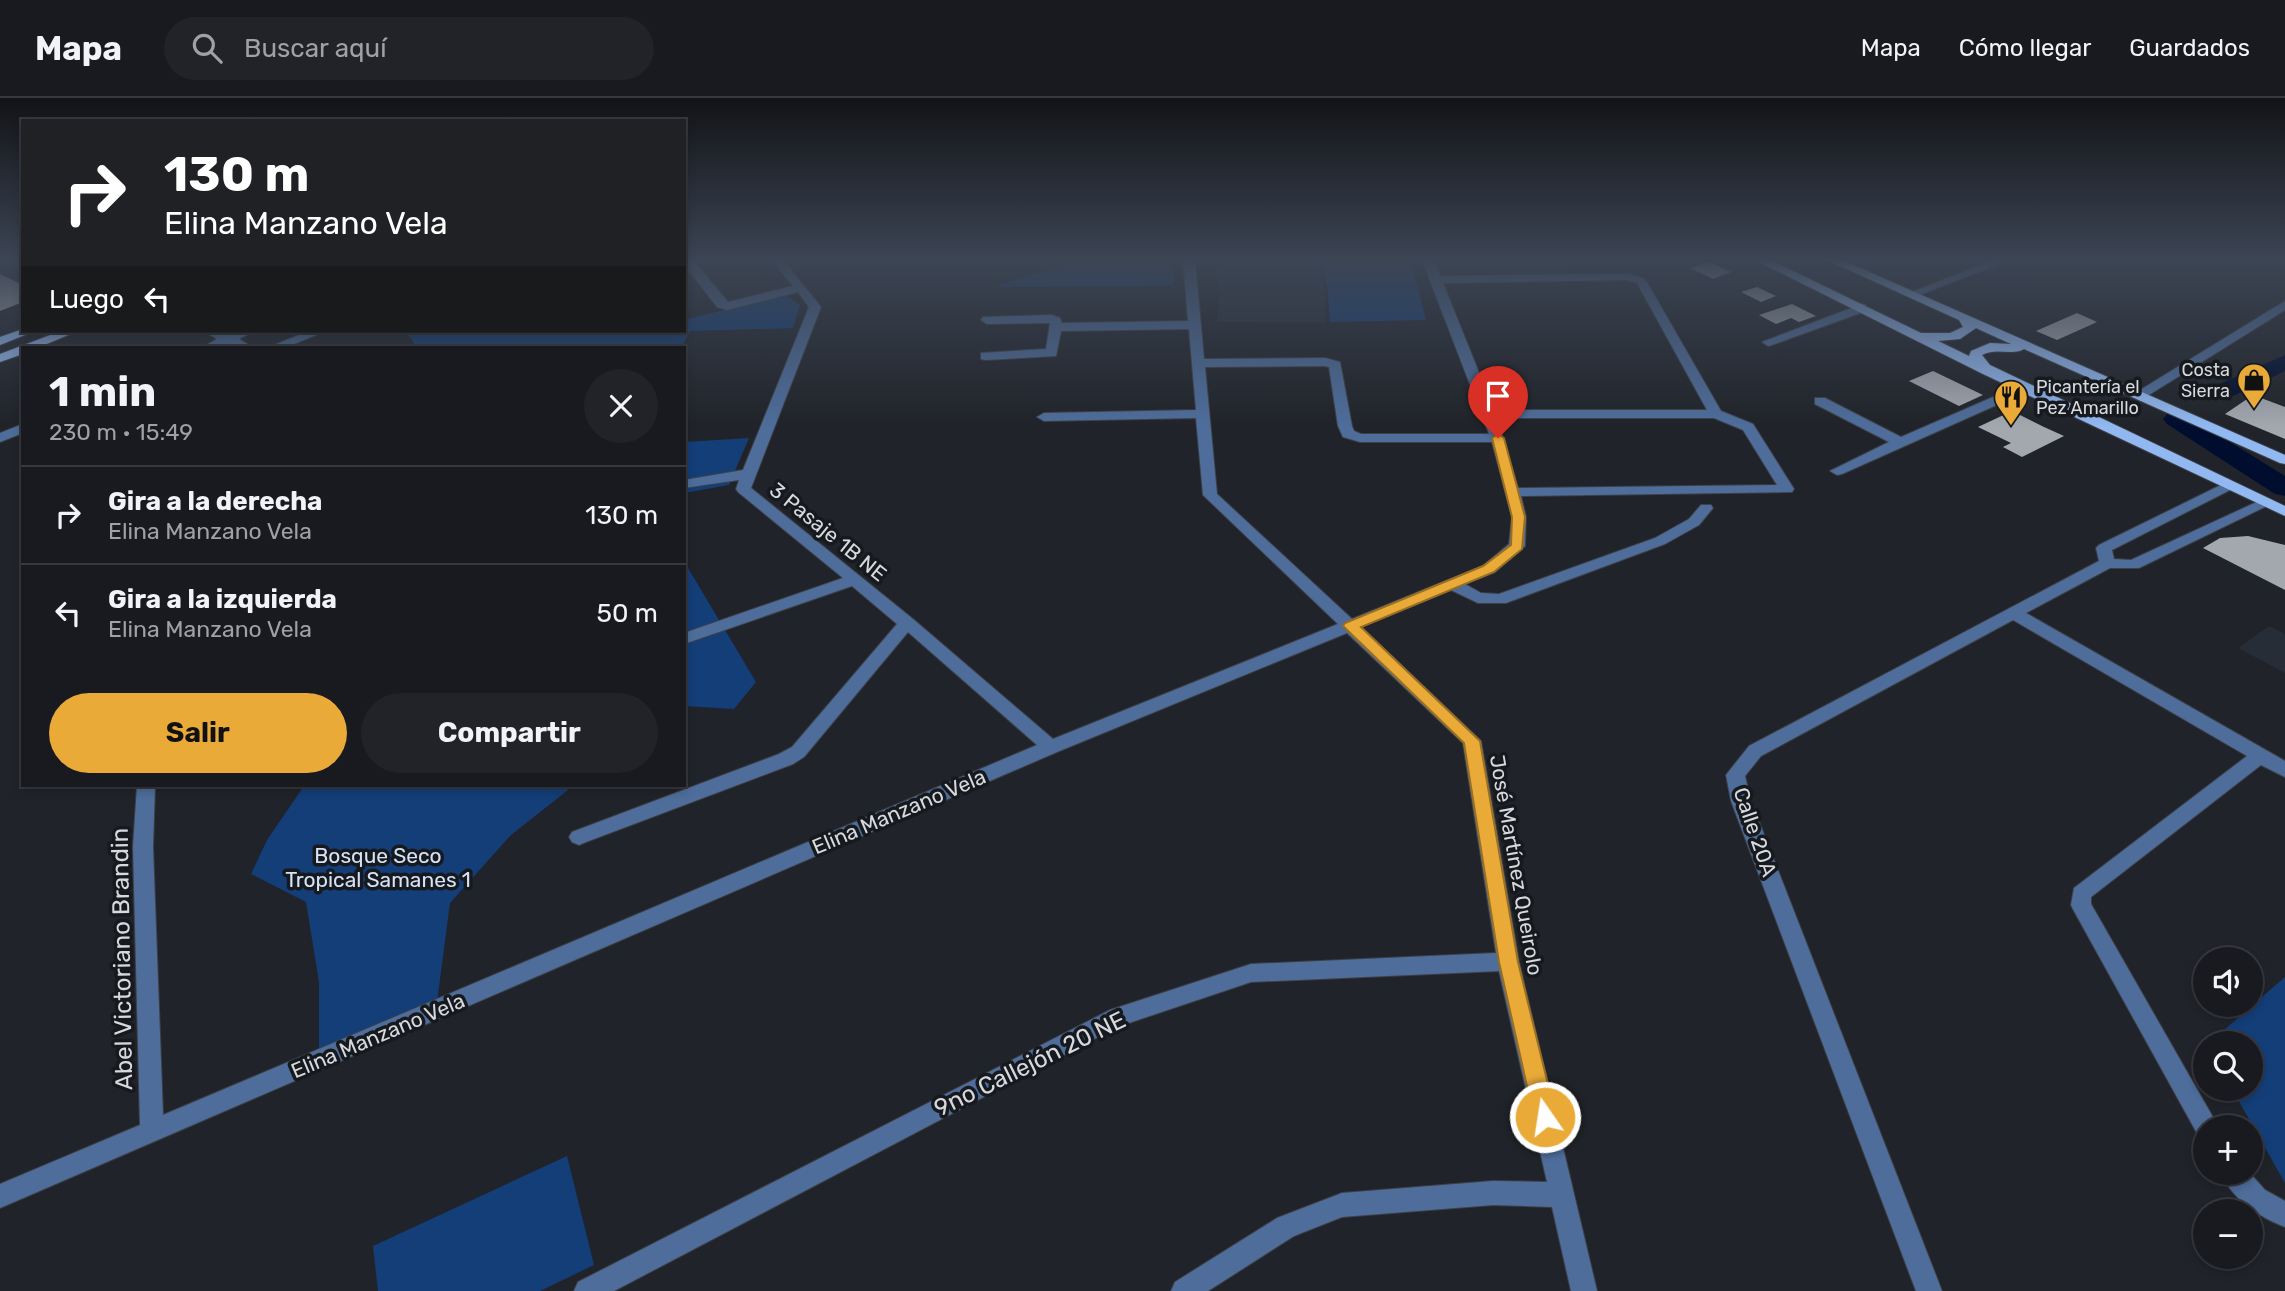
<!DOCTYPE html>
<html lang="es">
<head>
<meta charset="utf-8">
<style>
	body { margin:0; font-family:Rubik,sans-serif; background:#212328; color:#f1f3f6; height:100vh; display:flex; flex-direction:column; font-size:26px; white-space:nowrap }
	* { box-sizing:border-box; margin:0 }
	p { font-size:23px; color:#9fa1a4 }
	.icon { flex:none; width:38px; height:38px; fill:none; stroke:currentColor; stroke-width:2; stroke-linecap:round; stroke-linejoin:round }
	.map { position:relative; flex:1; overflow:hidden }
	.sheet { position:absolute; left:21px; top:248px; width:665px; height:441px; display:flex; flex-direction:column; background:#181a1f; border-radius:0px; box-shadow:0 4px 10px #0003,0 0 0 2px #36383d }
	.sheet>* { flex:none }
	.top-card { position:absolute; left:21px; top:21px; width:665px; height:214px; border-radius:0px; box-shadow:0 4px 10px #0003,0 0 0 2px #36383d; background:#202124; color:#fff; overflow:hidden }
	.fabs { position:absolute; left:2193px; top:849px; display:grid; gap:14px }
	.fabs a { display:grid; place-items:center; width:70px; height:70px; border-radius:50%; background:#181a1f; box-shadow:0 4px 10px #0003,0 0 0 2px #36383d; font-size:35px }
	.pin { position:absolute; display:grid; place-items:center; width:60px; height:60px; color:#fff; margin:-72px -30px; border-radius:50% 50% 50% 0; rotate:-45deg; box-shadow:0 0 7px #0007 }
	.pin .icon { rotate:45deg }
	.me { position:absolute; width:77px; margin:-38px; rotate:347deg; stroke-linejoin:round; filter:drop-shadow(0 0 5px #0008) }
	.turn { display:flex; align-items:center; gap:24px; height:147px; padding:0 28px; font-size:32px }
	.turn .icon { width:91px; height:91px; stroke-width:2.5 }
	.turn b { display:block; font-size:49px; line-height:60px }
	.then { display:flex; align-items:center; height:66px; padding:0 28px; background:#0003; gap:14px; font-size:26px }
	.round { display:grid; place-items:center; flex:none; width:74px; height:74px; border-radius:37px; background:#212328 }
	.summary { display:flex; align-items:center; justify-content:space-between; height:119px; padding:0 28px }
	h1 { font-size:42px; font-weight:700; line-height:52px }
	.primary-button { display:flex; gap:14px; margin-top:auto; padding:14px 28px }
	.primary-button a { flex:1; height:80px; border-radius:42px; background:#e9aa38; color:#111; font-size:28px; font-weight:700; line-height:80px; text-align:center }
	.primary-button a+a { background:#212328; color:#f1f3f6 }
	ul { padding:0; list-style:none }
	li { display:flex; align-items:center; gap:21px; height:98px; padding:0 28px; border-top:2px solid #36383d }
	li div { flex:1 }
	li b { display:block; font-size:26px }
	li em { font-style:normal }
	header { display:flex; align-items:center; gap:42px; box-sizing:border-box; height:98px; padding:0 35px; background:#181a1f; border-bottom:2px solid #36383d }
	header strong { font-size:33px }
	nav { display:flex; gap:38px; margin-inline-start:auto; font-size:24px }
	.search { width:490px; height:63px; background:#212328; display:flex; align-items:center; gap:18px; box-sizing:border-box; padding:0 24px; border-radius:38px; color:#9fa1a4; font-size:26px }
	.map>svg:first-child { display:block }
	.built { fill:#262d36 }
	.green { fill:#143e78 }
	.lines { fill:none; stroke-linecap:round; stroke-linejoin:round }
	.canal { fill:#000d2e; fill-rule:evenodd }
	.building { fill:#a3a8af }
	.minor-casing { stroke:#3d4046; stroke-width:2 }
	.major-casing { stroke:#3d4046; stroke-width:2 }
	.minor { fill:#4e6d9b; fill-rule:evenodd }
	.major { fill:#91b8f1; fill-rule:evenodd }
	.route { fill:#e9aa38; stroke:#976e24; stroke-width:2 }
	.labels { text-anchor:middle; stroke-width:7; stroke-linejoin:round; paint-order:stroke }
	.far-poi-label { font-size:18px; fill:#d7d9dd; stroke:#161a1f; text-anchor:end }
	.street-label { font-size:21px; fill:#d7d9dd; stroke:#161a1f }
	.park-label { font-size:21px; fill:#d6e3f6; stroke:#161a1f }
	.near-street-label { font-size:24px; fill:#d7d9dd; stroke:#161a1f }
</style>
</head>
<body>
<header>
<strong>Mapa</strong>
<div class="search"><svg class="icon" aria-label="search" viewBox="0 0 24 24"><circle cx="10" cy="10" r="6"/><path d="M15 15l6 6"/></svg>Buscar aquí</div>
<nav><a>Mapa</a><a>Cómo llegar</a><a>Guardados</a></nav>
</header>
<div class="map">
<svg width="2285" height="1193" viewBox="0 0 2285 1193">
	<rect width="100%" height="100%" fill="#202329"/>
	<path class="built" d="M1250,162H1315L1325,193L1326,225L1217,224L1220,194L1214,168Z
		M1441,162H1561L1566,176L1446,175Z
		M2269,528L2285,536V575L2238,550Z"/>
	<path class="green" d="M1085,162H1166L1175,181L1172,188L998,189V187Z
		M1321,162H1411L1426,222L1330,224L1327,186Z
		M785,197L800,207L793,230L690,233L681,250H415L412,241L403,233H684V222Z
		M749,340L729,387L684,395V344Z
		M684,469L688,470L756,584L734,611L684,608Z
		M304,688H567L568,692L511,737L450,805L437,904L319,953V884L306,804L251,776L267,742Z
		M2285,879V1085L2232,991L2250,990V945H2209Z
		M567,1058L594,1167L540,1193H378L373,1148Z"/>
	<g class="lines">
		<path class="canal" d="M2285,257V273L2231,299L2222,302L2213,299L2209,294L2213,289Z
			M2176,313L2185,316L2285,378V398L2275,396L2167,326L2163,321L2167,316Z"/>
	</g>
	<path class="building" d="M1709,164L1731,174L1713,181L1690,170Z
		M0,176L23,187V204L0,213Z
		M1757,189L1776,198L1761,204L1741,194Z
		M1792,206L1816,218L1799,224L1791,220L1776,226L1759,217Z
		M2077,215L2097,224L2057,242L2036,233Z
		M1933,273L1983,297L1959,308L1909,283Z
		M2253,297L2285,309V341L2225,316Z
		M2012,313L2044,329L2064,338L2022,359L2003,349L2011,345L1978,329Z
		M2248,438L2285,447V492L2203,450L2220,440Z"/>
	<g class="lines">
		<g class="minor-casing">
			<path id="minor" d="M684,162H693L728,204L793,188L772,162H783L821,209L751,390L913,521L1053,641L1338,526L1203,397L1196,320L1044,323L1037,319L1044,315L1196,312L1189,231L1061,233L1056,258L985,262L981,261V255L1046,251L1050,225L987,226L981,222L983,219L1052,217L1060,220L1062,225L1188,223L1183,162H1195L1204,261L1325,260L1340,264L1352,328L1354,333L1361,336H1489L1422,162H1434L1440,178L1629,176L1645,181L1721,313L1753,326L1794,391L1792,394L1521,398L1526,419L1525,448L1495,474L1465,486L1481,495L1499,496L1655,440L1689,421L1701,407H1711L1713,410L1699,427L1665,446L1506,505H1478L1451,492L1361,529L1481,643L1519,864L1597,1193H1571L1552,1109L1493,1107L1342,1119L1294,1138L1208,1193H1171L1175,1184L1277,1120L1342,1095L1493,1083L1547,1084L1499,873L1251,884L1117,929L614,1193H574L578,1184L1110,912L1251,866L1496,855L1463,645L1347,535L1057,654L0,1110V1086L140,1027L133,749L137,688H155L153,749L163,1017L1037,647L908,534L804,659L793,666L586,744L579,747L572,744L569,739L572,734L779,656L792,649L897,526L852,488L684,546V535L843,480L738,394L736,391L739,382L684,390V382L743,372L809,209L798,194L727,212L717,209L684,166ZM1628,182L1637,185L1707,312H1494L1443,185ZM1324,268L1329,269L1338,328L1343,339L1360,344H1492L1512,419L1509,446L1483,468L1352,521L1217,396L1205,269ZM1497,320H1714L1743,332L1777,387L1518,390Z
				M1994,162H2010L1914,199L1904,197Z
				M2285,203V212L2144,300H2134L2132,297Z
				M1862,206L1866,207V213L1772,247L1768,248L1762,244Z
				M203,233H219L228,237L238,233H254L239,241L254,250H238L228,246L217,250H201L217,241Z
				M309,233H326L284,250H267Z
				M2023,286L2030,290L2028,293L1842,376L1837,377L1830,373L1889,344L1815,306V300H1825L1901,339Z
				M23,326V335L0,344V335Z
				M2229,383L2234,384L2236,387L2234,390L2112,452L2114,461L2131,462L2261,402L2266,401L2273,405L2139,470H2110L2026,515L2285,663V679L2261,667L2091,799V806L2214,1021L2218,1029H2205V1040L2198,1037L2074,813L2071,807L2074,790L2247,658L2013,522L1761,658L1745,678L1751,703L1942,1193H1916L1731,703L1726,677L1749,648L2099,463L2096,450L2099,447Z
				M2220,1074H2249L2265,1092L2285,1103V1129C2259,1119 2232,1101 2220,1074Z"/>
		</g>
		<g class="major-casing">
			<path id="major" d="M1755,162H1770L1921,235H1950L1963,229L1959,222L1827,162H1842L2285,357V366L2280,365L2024,251C2013,258 1996,249 1982,257L1990,267L2285,408V418L1983,276ZM1976,230L2011,246L1990,245L1971,253L1969,258L1938,243L1960,241Z
				M23,231L35,233L0,247V239Z
				M61,233H78L37,250H23V256L0,264V256Z"/>
		</g>
		<use href="#minor" class="minor"/>
		<use href="#major" class="major"/>
	</g>
	<linearGradient id="sky" x2="0" y2="1"><stop stop-color="#121317"/><stop offset="0.49" stop-color="#3c4554"/><stop offset="1" stop-color="#3c4554" stop-opacity="0"/></linearGradient>
	<rect width="2285" height="329" fill="url(#sky)"/>
	<path class="route" d="M1498,336L1504,340L1525,419L1522,451L1494,474L1361,529L1480,643L1518,864L1556,1019L1553,1026L1545,1029L1537,1026L1534,1019L1499,864L1464,645L1343,528L1345,525L1483,468L1511,447L1512,419L1492,340Z"/>
	<defs>
		<g id="shop-pin" transform="scale(1.75)"><path d="M0 17L-7.5 6A9.5 9.5 0 1 1 7.5 6Z" fill="#e9aa38" stroke="#161a1f"/><path d="M-5-2.5h2.3a2.7 3.5 0 0 1 5.4 0H5L5.5 6h-11ZM-1.5-2.5h3a1.5 2.3 0 0 0-3 0Z" fill="#111"/></g>
		<g id="restaurant-pin" transform="scale(1.75)"><path d="M0 17L-7.5 6A9.5 9.5 0 1 1 7.5 6Z" fill="#e9aa38" stroke="#161a1f"/><path d="M-5-6h1v4h1v-4h1v4h1v-4h1v5L-1.5 .5V6h-2V.5L-5-1ZM5-6V6H3V1.5H1.5Q1.5-4 5-6Z" fill="#111"/></g>
	</defs>
	<g fill-rule="evenodd">
		<use href="#shop-pin" x="2254" y="282"/>
		<use href="#restaurant-pin" x="2011" y="299"/>
	</g>
	<g class="labels">
		<g class="far-poi-label">
			<text x="2230" y="278">Costa<tspan x="2230" dy="21">Sierra</tspan></text>
			<text x="2036" y="295" text-anchor="start">Picantería el<tspan x="2036" dy="21">Pez Amarillo</tspan></text>
		</g>
		<g class="street-label">
			<text transform="translate(828 434) rotate(39)" y="7">3 Pasaje 1B NE</text>
			<text transform="translate(899 714) rotate(-23)" y="7">Elina Manzano Vela</text>
			<text transform="translate(1755 734) rotate(71)" y="7">Calle 20A</text>
			<text transform="translate(1516 767) rotate(80)" y="7">José Martínez Queirolo</text>
			<text transform="translate(378 938) rotate(-23)" y="7">Elina Manzano Vela</text>
		</g>
		<g class="park-label">
			<text x="378" y="765">Bosque Seco<tspan x="378" dy="24">Tropical Samanes 1</tspan></text>
		</g>
		<g class="near-street-label">
			<text transform="translate(122 861) rotate(-91)" y="8">Abel Victoriano Brandin</text>
			<text transform="translate(1030 966) rotate(-26)" y="8">9no Callejón 20 NE</text>
		</g>
	</g>
</svg>
<div class="fabs">
<a><svg class="icon" aria-label="sound" viewBox="0 0 24 24"><path d="M4 9h4l5-4v14l-5-4H4zM17 9q2 3 0 6"/></svg></a>
<a><svg class="icon" aria-label="search" viewBox="0 0 24 24"><circle cx="10" cy="10" r="6"/><path d="M15 15l6 6"/></svg></a>
<a>+</a>
<a>−</a>
</div>
<div class="pin" style="left:1498px;top:340px;background:#d93025"><svg class="icon" aria-label="arrive" viewBox="0 0 24 24"><path d="M6 21V4h12l-3 4 3 4H6"/></svg></div>
<svg class="me" style="left:1545px;top:1019px" viewBox="-20 -20 40 40"><circle r="17" fill="#e9aa38" stroke="#fff" stroke-width="3"/><path d="M0-11L8 9 0 5-8 9z" fill="#fff"/></svg>
<div class="top-card">
<div class="turn"><svg class="icon" aria-label="right" viewBox="0 0 24 24"><path d="M7 20v-9h11M14 6l5 5-5 5"/></svg><div><b>130 m</b>Elina Manzano Vela</div></div>
<div class="then">Luego<svg class="icon" aria-label="left" viewBox="0 0 24 24"><path d="M17 20v-9H6M10 6l-5 5 5 5"/></svg></div>
</div>
<section class="sheet">
<div class="summary"><div><h1>1 min</h1><p>230 m · 15:49</p></div><a class="round"><svg class="icon" aria-label="close" viewBox="0 0 24 24"><path d="M6 6l12 12M18 6L6 18"/></svg></a></div>
<ul>
<li><svg class="icon" aria-label="right" viewBox="0 0 24 24"><path d="M7 20v-9h11M14 6l5 5-5 5"/></svg><div><b>Gira a la derecha</b><p>Elina Manzano Vela</p></div><em>130 m</em></li>
<li><svg class="icon" aria-label="left" viewBox="0 0 24 24"><path d="M17 20v-9H6M10 6l-5 5 5 5"/></svg><div><b>Gira a la izquierda</b><p>Elina Manzano Vela</p></div><em>50 m</em></li>
</ul>
<div class="primary-button"><a>Salir</a><a>Compartir</a></div>
</section>
</div>
</body>
</html>
